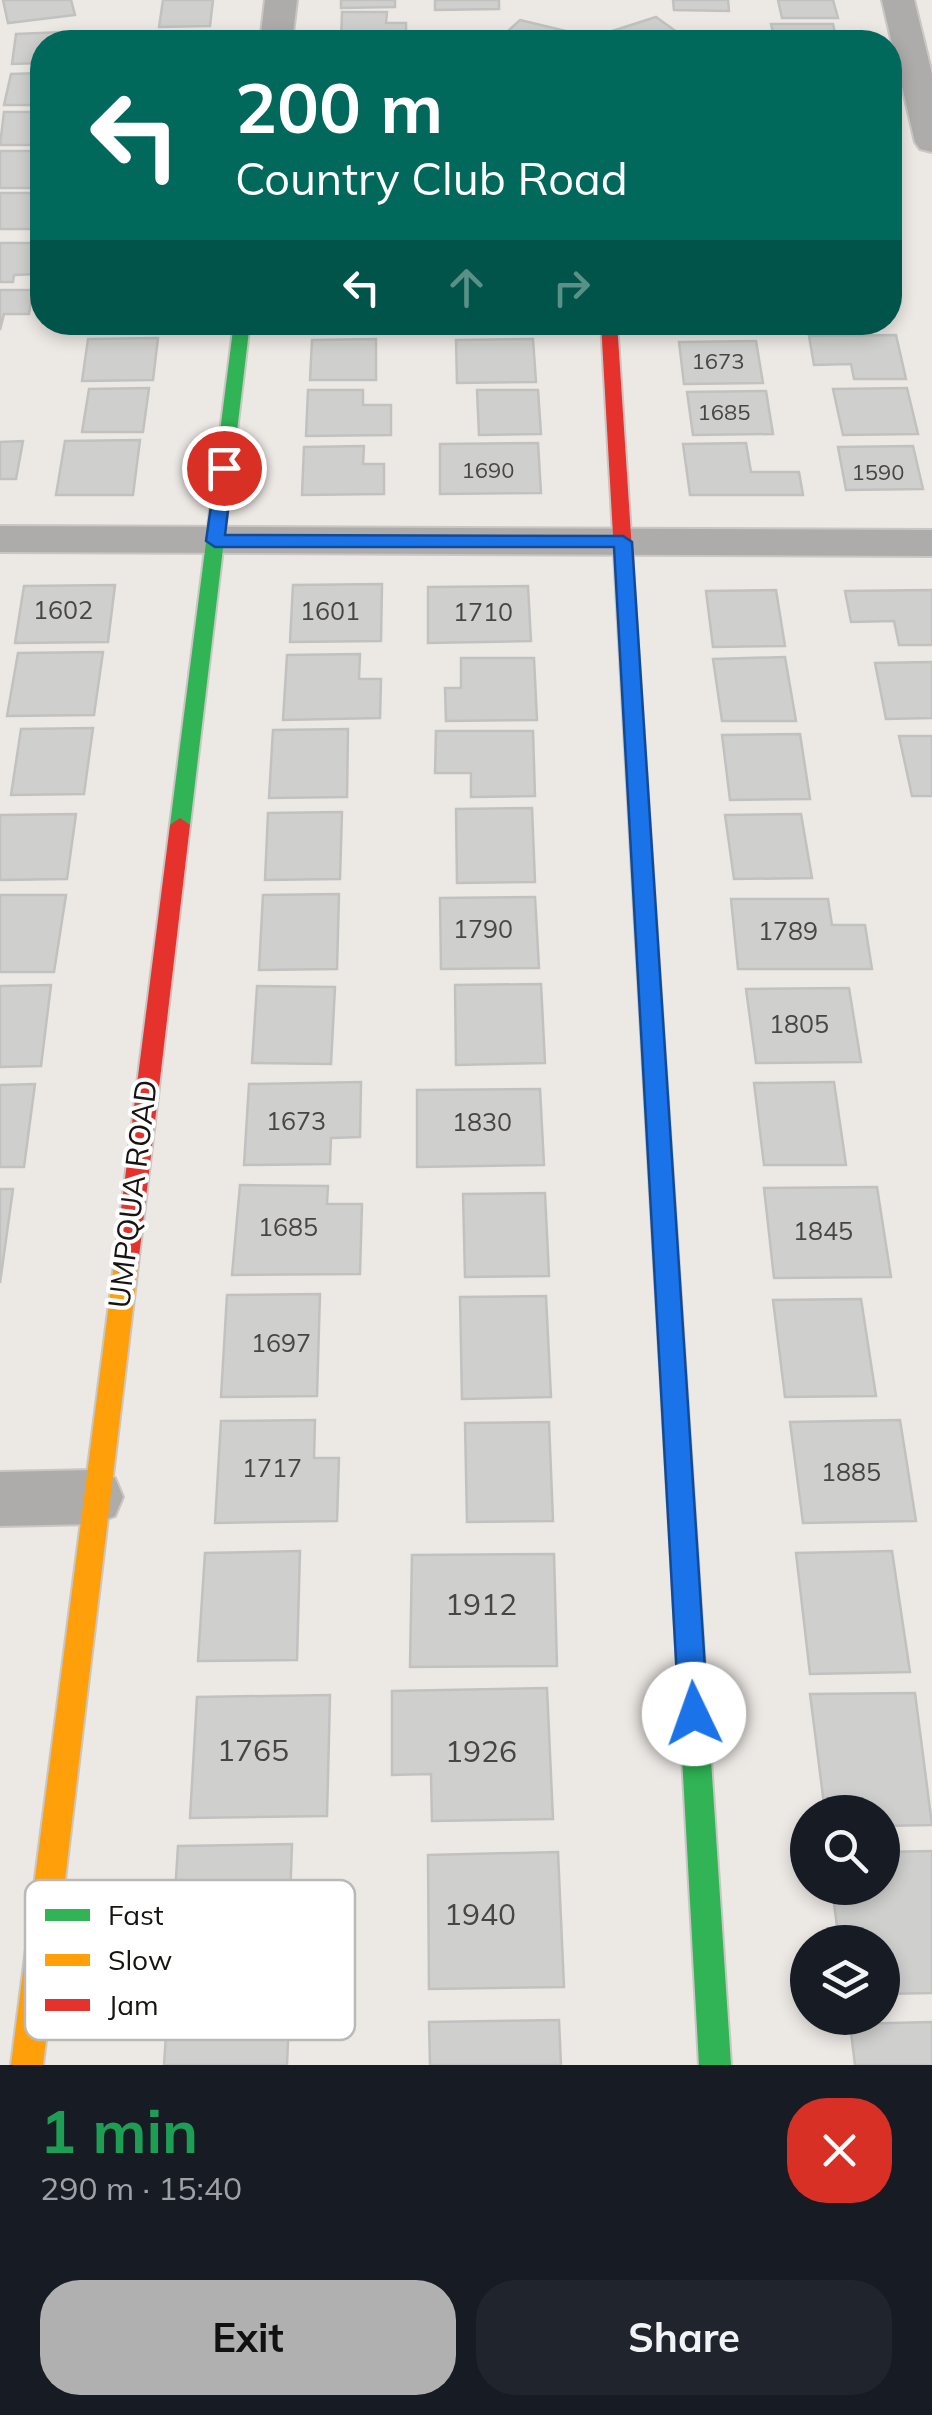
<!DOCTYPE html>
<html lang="en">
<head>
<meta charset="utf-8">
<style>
	body { margin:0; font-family:Mulish,sans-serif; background:#20242c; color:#f1f3f6; height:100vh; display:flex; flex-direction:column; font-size:38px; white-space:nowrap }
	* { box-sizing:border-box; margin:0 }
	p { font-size:32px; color:#9ea1a6 }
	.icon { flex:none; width:55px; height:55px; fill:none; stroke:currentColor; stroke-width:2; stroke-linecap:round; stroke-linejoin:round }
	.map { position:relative; height:2065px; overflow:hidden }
	.panel { display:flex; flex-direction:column; background:#171b24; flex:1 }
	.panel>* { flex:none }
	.hud { position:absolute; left:30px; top:30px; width:872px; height:305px; border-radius:40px; box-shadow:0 5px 15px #0003; background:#00695c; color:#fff; overflow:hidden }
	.controls { position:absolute; left:790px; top:1795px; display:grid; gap:20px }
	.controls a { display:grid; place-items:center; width:110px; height:110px; border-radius:50%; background:#171b24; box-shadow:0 5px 15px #0003; font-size:50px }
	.pin { position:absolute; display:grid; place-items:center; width:85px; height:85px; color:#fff; margin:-42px; border:5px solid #fff; border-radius:50%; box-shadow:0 2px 10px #0007 }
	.me { position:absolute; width:110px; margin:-55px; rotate:357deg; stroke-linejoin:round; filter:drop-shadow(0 0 8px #0008) }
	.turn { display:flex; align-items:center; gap:35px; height:210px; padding:0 40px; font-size:45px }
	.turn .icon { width:130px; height:130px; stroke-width:2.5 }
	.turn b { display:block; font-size:70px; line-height:85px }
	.lanes { display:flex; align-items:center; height:95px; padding:0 40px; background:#0003; justify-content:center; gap:50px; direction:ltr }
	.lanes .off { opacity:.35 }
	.round { display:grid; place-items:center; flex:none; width:105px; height:105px; border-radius:40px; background:#20242c }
	.headline { display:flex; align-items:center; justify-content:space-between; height:170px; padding:0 40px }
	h1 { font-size:60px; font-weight:700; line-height:75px; color:#1e9e55 }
	.action { display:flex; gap:20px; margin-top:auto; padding:20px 40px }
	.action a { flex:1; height:115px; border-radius:40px; background:#b1b0b1; color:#111; font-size:40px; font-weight:700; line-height:115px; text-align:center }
	.action a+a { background:#20242c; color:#f1f3f6 }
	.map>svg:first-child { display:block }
	.building { fill:#cfcfce; stroke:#c1c2c0; stroke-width:2.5 }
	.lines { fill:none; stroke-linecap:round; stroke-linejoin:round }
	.street-casing { stroke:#c9c6c3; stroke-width:4 }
	.fast-casing { stroke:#c9c6c3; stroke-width:4 }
	.slow-casing { stroke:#c9c6c3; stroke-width:4 }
	.jam-casing { stroke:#c9c6c3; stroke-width:4 }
	.street { fill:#aeacab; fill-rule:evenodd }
	.fast { fill:#30b455; fill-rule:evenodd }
	.slow { fill:#ff9f0a; fill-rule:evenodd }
	.jam { fill:#e5322d; fill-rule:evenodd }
	.route { fill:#1a73e8; stroke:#114b97; stroke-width:2.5 }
	.labels { text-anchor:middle; stroke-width:8; stroke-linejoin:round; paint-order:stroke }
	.far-number-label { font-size:22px; fill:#484644 }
	.number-label { font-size:25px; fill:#484644 }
	.street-label { font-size:30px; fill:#171512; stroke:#fff }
	.near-number-label { font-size:30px; fill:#484644 }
	.key { fill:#fff; stroke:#b9b9b8; stroke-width:2.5 }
	.key-label { font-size:28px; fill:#171512 }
</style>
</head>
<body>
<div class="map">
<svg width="932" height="2065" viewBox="0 0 932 2065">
	<rect width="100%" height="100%" fill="#ece8e4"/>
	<path class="building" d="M3,0H71L75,15L8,23Z
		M163,0H213L210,26L159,27Z
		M341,0H395V7L341,8Z
		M435,0H499V9L435,10Z
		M673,0H728L729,11L674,10Z
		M778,0H833L838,18H782Z
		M342,12H387L386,23H406V41L341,42Z
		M656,17L688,40L606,42L597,36Z
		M520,20L574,33L565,42H496Z
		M771,24H833L837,42H775Z
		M63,32L62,42H42V63L12,64L16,34Z
		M204,33L203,42H139L141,34Z
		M42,73V105H4L11,74Z
		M4,112H42V145H0Z
		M0,151H42V188H0Z
		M0,193H40L33,229H0Z
		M0,243H42L38,274L14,275L13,282H0Z
		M0,290H33L29,314H4L0,330Z
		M76,322H162L161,332H74Z
		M310,322H378L377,332H310Z
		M478,322H538L539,332L478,333Z
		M674,322H736L738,333H675Z
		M896,335L906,379H854L851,364L814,365L809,336Z
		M158,338L153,380L82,381L88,339Z
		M376,339V380H310L312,340Z
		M533,339L536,382L457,383L456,340Z
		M756,341L763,383L684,384L679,342Z
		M149,388L143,432H82L89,389Z
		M907,388L918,434L843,435L833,389Z
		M308,390H363V405H391V435L306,436Z
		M477,390H538L541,434L479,435Z
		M766,391L773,434L693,435L687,392Z
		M140,440L133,495H56L65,441Z
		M23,441L16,479H0V442Z
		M538,443L541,493L440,494V444Z
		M746,443L751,472H799L803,495H690L683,444Z
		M364,446L363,464H384V494L302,495L304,447Z
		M913,446L923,489L846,490L838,447Z
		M382,584L381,641L290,642L293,585Z
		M115,585L108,642L15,643L24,586Z
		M528,586L531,641L428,643V587Z
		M776,590L785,646L713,647L706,591Z
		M932,590V645H899L894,621L851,622L845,591Z
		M103,652L94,715L7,716L18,653Z
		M360,654L359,679H381L380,718L283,720L287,655Z
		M785,657L796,721H722L713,659Z
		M461,658H534L537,720L446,721L445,688H461Z
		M932,662V718L886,719L875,663Z
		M93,728L84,794L11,795L21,729Z
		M348,729L347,797L269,798L273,730Z
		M436,731H533L535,796L471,797V773H435Z
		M800,734L810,799L730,800L722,735Z
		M899,736H932V796H912Z
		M532,808L535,882L457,883L456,809Z
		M342,812L340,879L265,880L268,813Z
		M76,814L67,879L0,880V815Z
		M801,814L812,878L734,879L725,815Z
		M339,894L337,969L259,970L263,895Z
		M0,895H66L54,972H0Z
		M535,897L539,968L441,969L440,898Z
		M731,899H828L832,925H865L872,969H738Z
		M541,984L545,1063L456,1065L455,985Z
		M51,985L41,1066L0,1067V986Z
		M257,986L335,987L331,1064L252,1063Z
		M849,988L861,1062L756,1063L746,989Z
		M361,1082L360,1137L331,1138L330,1164L244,1165L249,1084Z
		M834,1082L846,1165H764L754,1083Z
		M35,1084L24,1167H0V1085Z
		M540,1089L544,1165L417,1167V1090Z
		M240,1185L328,1186L327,1204H362L360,1274L232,1275Z
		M877,1187L891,1277L774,1278L764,1188Z
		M0,1189H13L0,1283Z
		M545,1193L549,1276L465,1277L463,1194Z
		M320,1294L317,1396L221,1397L227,1295Z
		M546,1296L551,1397L462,1399L460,1297Z
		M861,1299L876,1396L785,1397L773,1300Z
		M315,1420L314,1458H339L337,1521L215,1523L221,1421Z
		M900,1420L916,1521L803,1523L790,1422Z
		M549,1422L553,1521L467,1522L465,1423Z
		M300,1551L297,1660L198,1661L205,1553Z
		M892,1551L910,1672L810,1674L796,1553Z
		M554,1554L557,1666L410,1667L412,1555Z
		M547,1688L553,1819L432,1821L431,1774L392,1775V1691Z
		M915,1693L932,1825L882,1826V1812H825L810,1694Z
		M330,1695L327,1816L190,1818L197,1697Z
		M292,1844L287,1987L169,1989L178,1846Z
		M932,1851V1993L882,1994V1942H839L832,1888H882V1852Z
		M558,1852L564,1987L429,1989L428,1855Z
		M289,2018L287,2065H164L167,2020Z
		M559,2020L561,2065H430L429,2022Z
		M932,2022V2065H855L850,2024Z"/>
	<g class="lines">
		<g class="street-casing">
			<path id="street" d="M265,0H297L292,42H260Z
				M882,0H914L932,74V152L920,149L915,142Z
				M0,526L932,530V556L0,552Z
				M94,1470L115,1478L123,1497L115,1516L94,1524L0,1526V1472Z"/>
		</g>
		<g class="fast-casing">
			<path id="fast" d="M234,322H250L190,825L180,832L170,825Z
				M692,1671L702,1675L706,1684L731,2065H699L678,1684L682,1675Z"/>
		</g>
		<g class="slow-casing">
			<path id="slow" d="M662,1182L670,1185L674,1192L706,1684L702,1693L692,1697L682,1693L678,1684L650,1192L654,1185Z
				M126,1255L135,1258L138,1265L43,2065H11L114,1265L117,1258Z"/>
		</g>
		<g class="jam-casing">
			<path id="jam" d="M601,322H617L674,1192L670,1199L662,1202L654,1199L650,1192Z
				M180,818L190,825L138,1265L135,1272L126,1275L117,1272L114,1265L170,825Z"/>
		</g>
		<use href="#street" class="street"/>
		<use href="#fast" class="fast"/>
		<use href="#slow" class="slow"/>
		<use href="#jam" class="jam"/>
	</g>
	<path class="route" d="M217,464L233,468L225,535L623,536L632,542L708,1714L704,1723L694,1727L683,1723L679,1714L614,547H215L206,541Z"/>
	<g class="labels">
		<g class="far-number-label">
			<text x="718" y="369">1673</text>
			<text x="724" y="420">1685</text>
			<text x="488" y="478">1690</text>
			<text x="878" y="480">1590</text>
		</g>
		<g class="number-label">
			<text x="63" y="619">1602</text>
			<text x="330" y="620">1601</text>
			<text x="483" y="621">1710</text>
			<text x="483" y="938">1790</text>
			<text x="788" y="940">1789</text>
			<text x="799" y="1033">1805</text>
			<text x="296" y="1130">1673</text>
			<text x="482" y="1131">1830</text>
			<text x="288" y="1236">1685</text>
			<text x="823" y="1240">1845</text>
			<text x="281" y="1352">1697</text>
			<text x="272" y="1477">1717</text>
			<text x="851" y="1481">1885</text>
		</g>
		<g class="street-label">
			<text transform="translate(133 1194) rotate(-83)" y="10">UMPQUA ROAD</text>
		</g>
		<g class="near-number-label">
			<text x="481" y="1615">1912</text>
			<text x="253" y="1761">1765</text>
			<text x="481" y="1762">1926</text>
			<text x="480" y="1925">1940</text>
		</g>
	</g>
	<rect x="25" y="1880" width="330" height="160" rx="15" class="key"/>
	<rect x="45" y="1909" width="45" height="12" fill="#30b455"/>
	<rect x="45" y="1954" width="45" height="12" fill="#ff9f0a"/>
	<rect x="45" y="1999" width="45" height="12" fill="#e5322d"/>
	<g class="key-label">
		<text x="108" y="1925">Fast</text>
		<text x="108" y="1970">Slow</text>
		<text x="108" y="2015">Jam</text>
	</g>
</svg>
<div class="controls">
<a><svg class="icon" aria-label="search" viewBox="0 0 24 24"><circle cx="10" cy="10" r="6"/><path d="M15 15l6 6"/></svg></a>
<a><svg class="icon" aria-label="layers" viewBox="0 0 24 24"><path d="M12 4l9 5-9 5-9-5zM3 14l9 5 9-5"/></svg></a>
</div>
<div class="pin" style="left:224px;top:468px;background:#d93025"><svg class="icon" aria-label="arrive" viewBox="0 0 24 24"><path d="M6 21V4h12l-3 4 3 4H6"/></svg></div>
<svg class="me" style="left:694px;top:1714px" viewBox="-20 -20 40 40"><circle r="19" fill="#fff"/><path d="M0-13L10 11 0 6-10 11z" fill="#1a73e8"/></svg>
<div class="hud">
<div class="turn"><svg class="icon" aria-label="left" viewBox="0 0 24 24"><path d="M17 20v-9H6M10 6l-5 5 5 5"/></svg><div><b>200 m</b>Country Club Road</div></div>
<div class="lanes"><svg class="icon" aria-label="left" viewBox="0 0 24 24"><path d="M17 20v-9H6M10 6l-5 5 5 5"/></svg><svg class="icon off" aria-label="ahead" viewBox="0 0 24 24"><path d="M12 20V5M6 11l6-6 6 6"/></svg><svg class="icon off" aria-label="right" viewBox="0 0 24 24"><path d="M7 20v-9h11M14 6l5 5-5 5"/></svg></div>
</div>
</div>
<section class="panel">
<div class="headline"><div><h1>1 min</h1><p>290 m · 15:40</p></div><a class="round" style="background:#d93025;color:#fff"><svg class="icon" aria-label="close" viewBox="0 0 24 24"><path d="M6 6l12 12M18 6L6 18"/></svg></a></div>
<div class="action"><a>Exit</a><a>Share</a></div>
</section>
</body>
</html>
